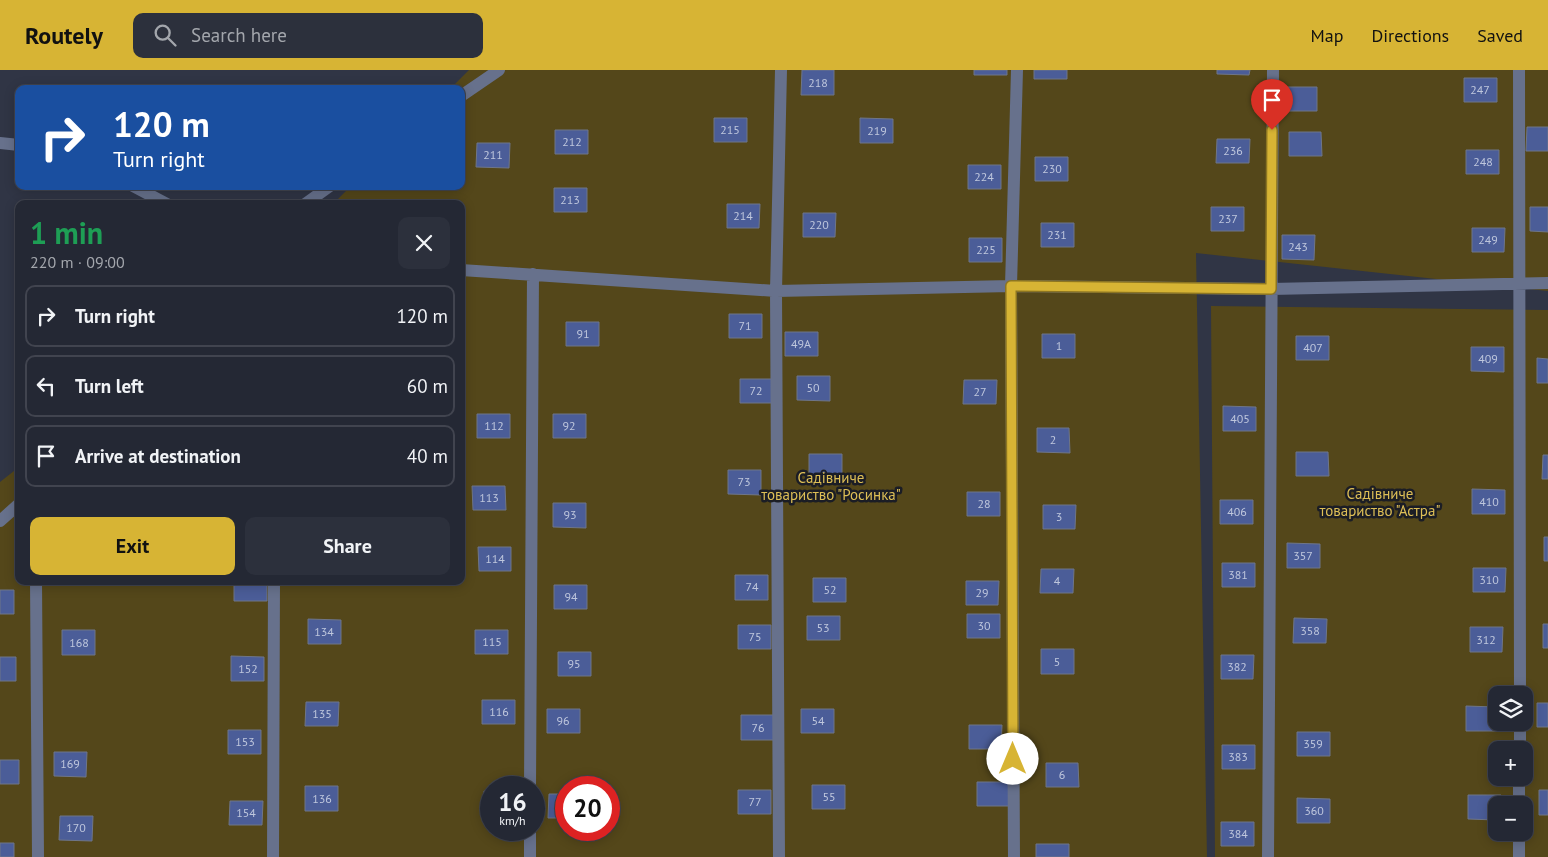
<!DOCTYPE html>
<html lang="en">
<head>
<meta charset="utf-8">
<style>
	body { margin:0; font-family:"PT Sans",sans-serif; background:#2c303c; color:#f1f3f6; height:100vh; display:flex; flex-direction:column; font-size:19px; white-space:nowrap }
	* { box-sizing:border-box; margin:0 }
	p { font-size:16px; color:#a3a6ac }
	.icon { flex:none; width:28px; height:28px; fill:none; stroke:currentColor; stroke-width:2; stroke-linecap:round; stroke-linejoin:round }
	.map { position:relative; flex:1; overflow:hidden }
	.side { position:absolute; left:15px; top:130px; width:450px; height:385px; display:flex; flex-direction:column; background:#242834; border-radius:10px; box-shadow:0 2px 12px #0003,0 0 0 1px #41444f }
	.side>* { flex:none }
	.guide { position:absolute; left:15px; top:15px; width:450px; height:105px; border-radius:10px; box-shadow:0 2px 12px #0003,0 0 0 1px #41444f; background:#1a4fa0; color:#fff; overflow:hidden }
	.buttons { position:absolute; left:1488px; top:616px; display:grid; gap:10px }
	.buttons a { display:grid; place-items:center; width:45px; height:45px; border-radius:10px; background:#242834; box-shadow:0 2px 12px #0003,0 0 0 1px #41444f; font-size:25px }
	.speed { position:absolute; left:480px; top:706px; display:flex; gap:10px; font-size:25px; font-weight:700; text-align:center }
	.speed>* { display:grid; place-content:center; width:65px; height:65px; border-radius:50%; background:#242834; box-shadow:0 2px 12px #0003,0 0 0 1px #41444f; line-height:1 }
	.speed small { font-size:12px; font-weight:400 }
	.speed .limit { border:8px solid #d22; background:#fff; color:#111 }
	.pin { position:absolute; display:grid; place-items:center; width:42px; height:42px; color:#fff; margin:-51px -21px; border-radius:50% 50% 50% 0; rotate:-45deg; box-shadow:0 0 5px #0007 }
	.pin .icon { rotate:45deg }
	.me { position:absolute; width:55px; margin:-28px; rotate:0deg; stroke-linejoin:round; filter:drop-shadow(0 0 4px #0008) }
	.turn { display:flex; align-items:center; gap:18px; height:105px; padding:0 15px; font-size:22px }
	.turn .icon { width:65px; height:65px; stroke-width:2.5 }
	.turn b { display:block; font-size:35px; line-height:42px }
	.round { display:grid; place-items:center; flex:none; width:52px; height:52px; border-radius:10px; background:#2c303c }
	.overview { display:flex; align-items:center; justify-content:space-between; height:85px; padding:0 15px }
	h1 { font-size:30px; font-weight:700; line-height:38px; color:#1e9e55 }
	.action { display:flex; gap:10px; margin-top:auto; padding:10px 15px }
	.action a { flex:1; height:58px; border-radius:10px; background:#d7b434; color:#111; font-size:20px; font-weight:700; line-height:58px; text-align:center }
	.action a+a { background:#2c303c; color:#f1f3f6 }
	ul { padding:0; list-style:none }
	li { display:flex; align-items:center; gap:15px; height:62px; margin:0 10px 8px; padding:0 5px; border:2px solid #41444f; border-radius:10px }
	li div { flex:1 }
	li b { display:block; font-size:19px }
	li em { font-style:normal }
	header { display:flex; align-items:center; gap:30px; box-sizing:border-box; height:70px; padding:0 25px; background:#d7b434; color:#111 }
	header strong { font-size:24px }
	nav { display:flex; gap:28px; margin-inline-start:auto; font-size:18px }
	.search { width:350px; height:45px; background:#2c303c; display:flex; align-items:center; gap:12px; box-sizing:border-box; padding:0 18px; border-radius:10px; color:#a3a6ac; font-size:19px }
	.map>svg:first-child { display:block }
	.green { fill:#54471a; fill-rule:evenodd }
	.building { fill:#4b5d98; stroke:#6f7688 }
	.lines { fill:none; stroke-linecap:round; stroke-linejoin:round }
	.minor { stroke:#67718c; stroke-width:12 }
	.route-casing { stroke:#8c7522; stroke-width:12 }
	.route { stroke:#d7b434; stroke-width:9 }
	.labels { text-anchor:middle; stroke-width:5; stroke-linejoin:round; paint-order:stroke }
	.number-label { font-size:12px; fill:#bfc7dd }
	.park-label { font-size:15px; fill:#debf56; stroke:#1b1d25 }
</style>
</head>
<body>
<header>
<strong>Routely</strong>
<div class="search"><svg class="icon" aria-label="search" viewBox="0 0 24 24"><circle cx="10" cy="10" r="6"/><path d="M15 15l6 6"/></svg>Search here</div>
<nav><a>Map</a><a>Directions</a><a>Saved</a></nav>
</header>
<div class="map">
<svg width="1548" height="787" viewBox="0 0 1548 787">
	<rect width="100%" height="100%" fill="#303545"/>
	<path class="green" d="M469,0H1548V221L1196,183L1207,787H0V412L19,397V511H461V134H333L351,116H461V19H450ZM491,718H534V760H491ZM566,718H609V760H566Z
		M1211,236L1548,240V787H1215ZM1496,625H1524V652H1496ZM1496,680H1524V708H1496ZM1496,735H1524V762H1496Z"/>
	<path class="building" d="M802,0H834V25H801Z
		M974,0H1007V5H974Z
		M1034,0H1067V9H1034Z
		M1217,0H1250L1249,5L1217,4Z
		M1464,8H1497V32H1464Z
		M1284,17H1317V41H1284Z
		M714,48H747V72H714Z
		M860,48L893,49V73H860Z
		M1527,57H1548V81H1526Z
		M555,60H588V84H555Z
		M1289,62H1321L1322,86H1289Z
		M1217,69H1250L1249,93H1216Z
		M477,73H510L509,98L476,97Z
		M1466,80H1499V104H1466Z
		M1035,87H1068V111H1035Z
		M968,95H1001V119H968Z
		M554,118H587V142H554Z
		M727,134H760L759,158H727Z
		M1211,137H1244V161H1211Z
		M1530,137H1548V162L1530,161Z
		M803,143H836L835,167H803Z
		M1041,153H1074V177H1041Z
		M1472,158H1505L1504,182H1472Z
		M1282,165H1315L1314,190L1282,189Z
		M969,168H1002V192H969Z
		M729,244H762V268H729Z
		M566,252H599V276H566Z
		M785,262H818V286H785Z
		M1042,264H1075V288H1042Z
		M1296,266H1329V290H1296Z
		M1471,277H1504V302L1471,301Z
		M1537,288L1548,289V313H1537Z
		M797,306H830V331L797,330Z
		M740,309H773L772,333H740Z
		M964,310H997L996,334H963Z
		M1223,336L1256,337V361H1223Z
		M477,344H510V368H477Z
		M553,344H586V368H553Z
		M1037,358H1069L1070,383L1037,382Z
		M1296,382H1328L1329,406H1296Z
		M809,384H842V409L809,408Z
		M1543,385H1548V409H1542Z
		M728,400H761V425L728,424Z
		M472,416H505L506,440H473Z
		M1472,419L1505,420V444H1472Z
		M967,422H1000V446H967Z
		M1220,430H1253V454H1220Z
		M553,433H586V458L553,457Z
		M1043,435H1076L1075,459H1043Z
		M1544,467H1548V491H1544Z
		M1287,473L1320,474V498H1287Z
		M478,477H511V501H479Z
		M1222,493H1255V517H1222Z
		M1473,498H1506L1505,522H1473Z
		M1041,499H1074L1073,523H1040Z
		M735,505H768V530H735Z
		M813,508H846V532H813Z
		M234,511H267V531H234Z
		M305,511H338V514H305Z
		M966,511H999L998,535H966Z
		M554,515H587V539H554Z
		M0,520H14V544H0Z
		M967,544H1000V568H967Z
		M807,546H840V570H807Z
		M1294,548L1327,549L1326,573H1293Z
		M308,549L341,550V574H308Z
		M1543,554H1548V578H1543Z
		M738,555H771V579H738Z
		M1470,557H1503L1502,582H1470Z
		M62,560H95V585H62Z
		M475,560H508V584H475Z
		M1041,579H1074V604H1041Z
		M558,582H591V606H558Z
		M1221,585H1254L1253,609H1221Z
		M231,586L264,587V611H231Z
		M0,587H16V611H0Z
		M482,630H515V654H482Z
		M306,632H339L338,656H305Z
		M1537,633H1548V657H1537Z
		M1466,636L1496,637L1498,661H1466Z
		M547,639H580V663H547Z
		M801,639H834V663H801Z
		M741,645H774V670H741Z
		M969,655H1002L1001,679H969Z
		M228,660H261V684H228Z
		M1297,662H1330V686H1297Z
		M1222,675H1255V699H1222Z
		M54,682H87L86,707L54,706Z
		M0,690H19V714H0Z
		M1046,693H1078L1079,717H1046Z
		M977,712H1010V736H977Z
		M812,715H845V739H812Z
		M305,716H338V741H305Z
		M738,720H771V744H738Z
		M1539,720H1548V745H1539Z
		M484,721H491V745H484Z
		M549,724H566V748H548Z
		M1468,725H1501V735H1496V750L1468,749Z
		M1297,728L1330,729V753H1297Z
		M230,731H263L262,755H229Z
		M60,746H93L92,771L59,770Z
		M1221,752H1254V776H1221Z
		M0,773H14V787H0Z
		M1036,774H1069V787H1036Z"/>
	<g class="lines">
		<path class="minor" d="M1519,0L1520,625
			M461,26L499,0
			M0,73L19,75
			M133,116L167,134
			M305,134L330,116
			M461,200L776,221L1011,216L1271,219L1548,213
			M0,451L19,434
			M36,511L38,787
			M1520,680V652
			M530,718L533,204
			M1519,735V708
			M273,787L274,511
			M530,787V760
			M779,787L776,221L781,0
			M1014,787L1011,216L1017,0
			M1268,787L1273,0
			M1519,787V762"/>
	</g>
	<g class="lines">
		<g class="route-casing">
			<path id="route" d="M1013,689L1011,216L1271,219L1272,60"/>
		</g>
		<use href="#route" class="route"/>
	</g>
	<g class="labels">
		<g class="number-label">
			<text x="818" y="17">218</text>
			<text x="1480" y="24">247</text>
			<text x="730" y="64">215</text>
			<text x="877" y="65">219</text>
			<text x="572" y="76">212</text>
			<text x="1233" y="85">236</text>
			<text x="493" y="89">211</text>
			<text x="1483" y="96">248</text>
			<text x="1052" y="103">230</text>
			<text x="984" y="111">224</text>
			<text x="570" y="134">213</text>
			<text x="743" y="150">214</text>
			<text x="1228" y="153">237</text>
			<text x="819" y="159">220</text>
			<text x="1057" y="169">231</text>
			<text x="1488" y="174">249</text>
			<text x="1298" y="181">243</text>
			<text x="986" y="184">225</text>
			<text x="745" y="260">71</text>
			<text x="583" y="268">91</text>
			<text x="801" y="278">49А</text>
			<text x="1059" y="280">1</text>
			<text x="1313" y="282">407</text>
			<text x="1488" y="293">409</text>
			<text x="813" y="322">50</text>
			<text x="756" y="325">72</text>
			<text x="980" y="326">27</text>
			<text x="1240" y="353">405</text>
			<text x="494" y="360">112</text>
			<text x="569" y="360">92</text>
			<text x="1053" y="374">2</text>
			<text x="744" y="416">73</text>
			<text x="489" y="432">113</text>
			<text x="1489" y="436">410</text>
			<text x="984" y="438">28</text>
			<text x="1237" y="446">406</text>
			<text x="570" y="449">93</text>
			<text x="1059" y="451">3</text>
			<text x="1303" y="490">357</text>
			<text x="495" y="493">114</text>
			<text x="1238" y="509">381</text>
			<text x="1489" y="514">310</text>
			<text x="1057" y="515">4</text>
			<text x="752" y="521">74</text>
			<text x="830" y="524">52</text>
			<text x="982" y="527">29</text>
			<text x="571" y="531">94</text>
			<text x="984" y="560">30</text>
			<text x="823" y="562">53</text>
			<text x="1310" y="565">358</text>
			<text x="324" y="566">134</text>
			<text x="755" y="571">75</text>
			<text x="1486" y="574">312</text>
			<text x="492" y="576">115</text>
			<text x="79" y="577">168</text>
			<text x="1057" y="596">5</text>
			<text x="574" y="598">95</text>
			<text x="1237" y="601">382</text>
			<text x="248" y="603">152</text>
			<text x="499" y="646">116</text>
			<text x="322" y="648">135</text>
			<text x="563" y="655">96</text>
			<text x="818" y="655">54</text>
			<text x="758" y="662">76</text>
			<text x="245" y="676">153</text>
			<text x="1313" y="678">359</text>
			<text x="1238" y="691">383</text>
			<text x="70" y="698">169</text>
			<text x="1062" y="709">6</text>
			<text x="829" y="731">55</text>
			<text x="322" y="733">136</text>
			<text x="755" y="736">77</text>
			<text x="1314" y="745">360</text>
			<text x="246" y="747">154</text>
			<text x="76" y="762">170</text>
			<text x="1238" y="768">384</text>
		</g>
		<g class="park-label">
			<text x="831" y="413">Садівниче<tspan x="831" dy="17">товариство "Росинка"</tspan></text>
			<text x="1380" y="429">Садівниче<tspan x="1380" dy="17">товариство "Астра"</tspan></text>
		</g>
	</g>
</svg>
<div class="buttons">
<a><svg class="icon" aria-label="layers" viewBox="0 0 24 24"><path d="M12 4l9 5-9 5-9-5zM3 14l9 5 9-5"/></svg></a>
<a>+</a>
<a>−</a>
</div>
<div class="speed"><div>16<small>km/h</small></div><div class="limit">20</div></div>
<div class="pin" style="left:1272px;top:60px;background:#d93025"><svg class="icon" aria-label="arrive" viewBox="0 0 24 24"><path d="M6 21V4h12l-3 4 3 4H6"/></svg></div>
<svg class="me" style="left:1013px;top:689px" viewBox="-20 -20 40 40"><circle r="19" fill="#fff"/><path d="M0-13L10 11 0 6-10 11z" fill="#d7b434"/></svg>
<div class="guide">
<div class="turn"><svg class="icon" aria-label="right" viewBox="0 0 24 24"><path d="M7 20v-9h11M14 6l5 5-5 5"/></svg><div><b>120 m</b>Turn right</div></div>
</div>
<section class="side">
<div class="overview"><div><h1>1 min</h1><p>220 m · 09:00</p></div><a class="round"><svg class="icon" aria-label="close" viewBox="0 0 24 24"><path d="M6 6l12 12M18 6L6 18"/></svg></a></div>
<ul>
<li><svg class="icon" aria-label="right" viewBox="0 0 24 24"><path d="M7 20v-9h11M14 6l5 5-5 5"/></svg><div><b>Turn right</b></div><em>120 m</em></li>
<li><svg class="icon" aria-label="left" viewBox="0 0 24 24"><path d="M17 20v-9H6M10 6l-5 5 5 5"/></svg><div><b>Turn left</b></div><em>60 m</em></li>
<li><svg class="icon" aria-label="arrive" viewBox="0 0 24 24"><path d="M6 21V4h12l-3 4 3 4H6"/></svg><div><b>Arrive at destination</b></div><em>40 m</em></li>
</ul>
<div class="action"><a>Exit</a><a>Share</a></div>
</section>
</div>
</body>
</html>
